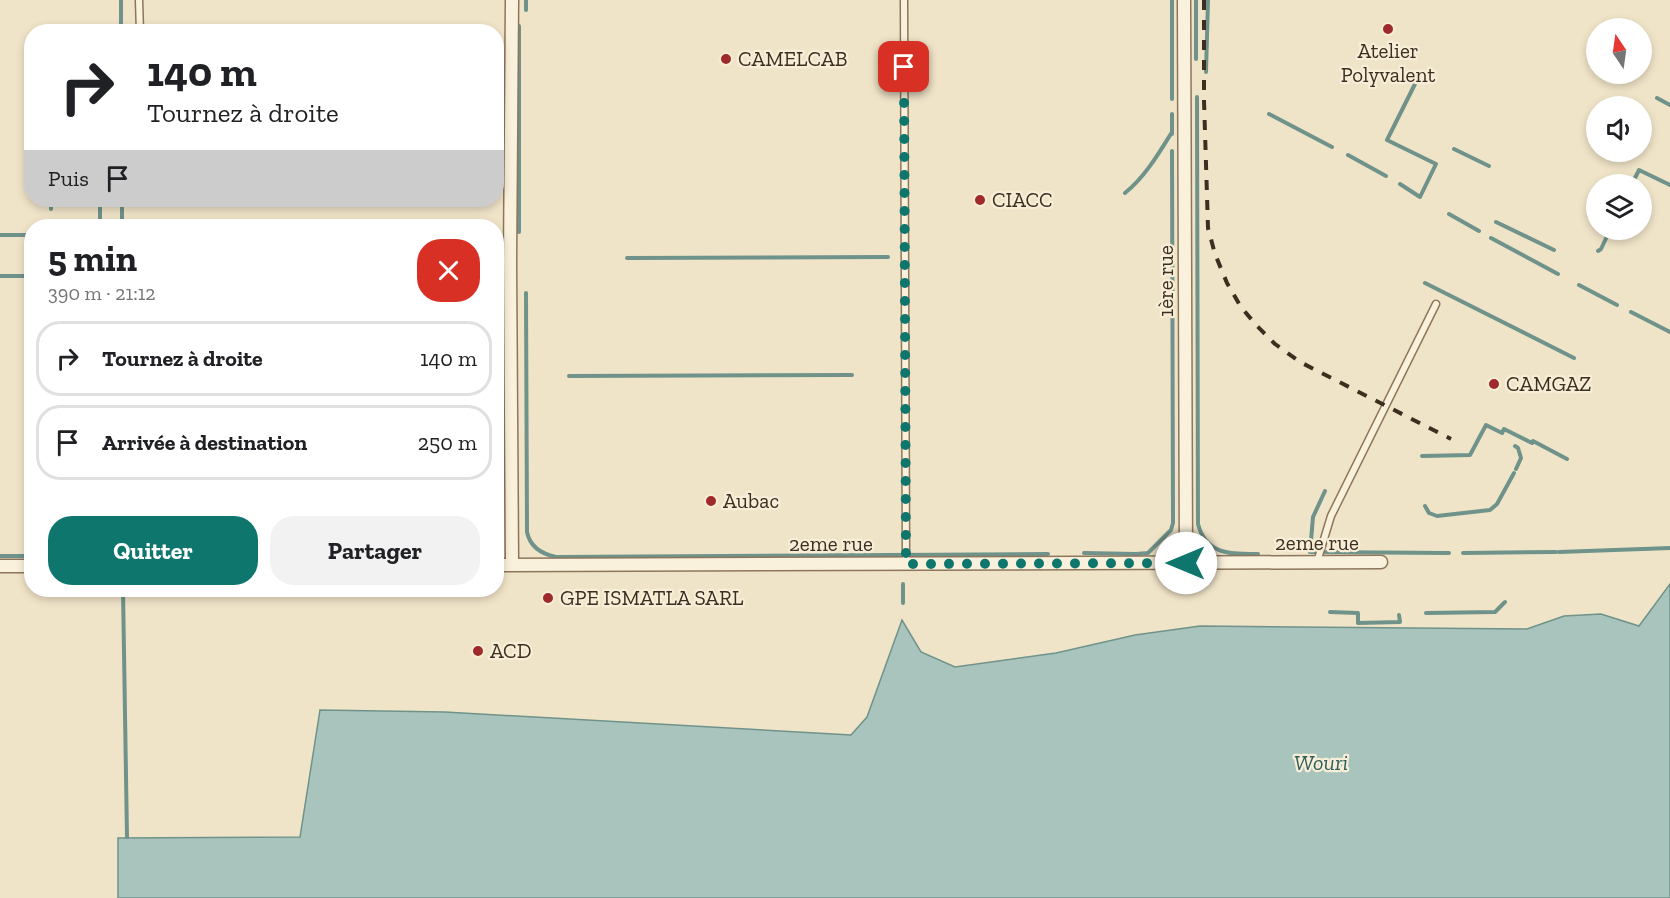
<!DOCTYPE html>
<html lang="fr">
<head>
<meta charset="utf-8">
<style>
	body { margin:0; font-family:"Zilla Slab",serif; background:#f2f2f2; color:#202124; height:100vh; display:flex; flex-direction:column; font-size:22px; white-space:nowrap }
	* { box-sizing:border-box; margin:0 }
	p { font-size:20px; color:#757577 }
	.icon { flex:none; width:33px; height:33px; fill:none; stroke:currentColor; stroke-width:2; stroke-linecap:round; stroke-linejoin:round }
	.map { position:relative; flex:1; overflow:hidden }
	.panel { position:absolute; left:24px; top:219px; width:480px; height:378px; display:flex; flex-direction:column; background:#fff; border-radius:24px; box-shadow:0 3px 9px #0003 }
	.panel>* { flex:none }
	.top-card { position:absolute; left:24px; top:24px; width:480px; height:183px; border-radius:24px; box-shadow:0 3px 9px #0003; background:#fff; color:#202124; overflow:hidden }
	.needle { width:39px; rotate:347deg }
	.tools { position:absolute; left:1586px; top:18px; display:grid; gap:12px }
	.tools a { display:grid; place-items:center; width:66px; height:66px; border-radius:50%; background:#fff; box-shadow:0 3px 9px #0003; font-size:30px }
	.pin { position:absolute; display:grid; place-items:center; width:51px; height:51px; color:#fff; margin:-26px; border-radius:12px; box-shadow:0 3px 9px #0006 }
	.me { position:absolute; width:66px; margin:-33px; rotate:270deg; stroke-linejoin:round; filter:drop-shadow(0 0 4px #0008) }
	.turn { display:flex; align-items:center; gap:21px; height:126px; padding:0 24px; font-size:27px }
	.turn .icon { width:78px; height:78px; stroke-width:2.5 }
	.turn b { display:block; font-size:42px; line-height:51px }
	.then { display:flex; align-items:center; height:57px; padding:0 24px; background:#0003; gap:12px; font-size:22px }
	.round { display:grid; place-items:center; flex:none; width:63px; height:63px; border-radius:24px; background:#f2f2f2 }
	.headline { display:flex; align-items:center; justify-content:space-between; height:102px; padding:0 24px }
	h1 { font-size:36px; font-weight:700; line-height:45px }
	.action { display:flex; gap:12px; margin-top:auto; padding:12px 24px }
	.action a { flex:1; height:69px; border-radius:24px; background:#0f766e; color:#fff; font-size:24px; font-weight:700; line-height:69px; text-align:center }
	.action a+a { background:#f2f2f2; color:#202124 }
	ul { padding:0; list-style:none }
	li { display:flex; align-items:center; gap:18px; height:75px; margin:0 12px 9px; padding:0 12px; border:3px solid #e0e0e0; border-radius:24px }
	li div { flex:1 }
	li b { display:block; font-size:22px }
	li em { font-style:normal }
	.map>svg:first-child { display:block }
	.water { fill:#a9c4bc; stroke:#6f938a; stroke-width:1.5 }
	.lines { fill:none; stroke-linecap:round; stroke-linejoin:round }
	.stream { stroke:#6f938a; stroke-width:4 }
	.lane-casing { stroke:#8d765c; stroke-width:9 }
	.street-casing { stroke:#8d765c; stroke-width:15 }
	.lane { stroke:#faf1dc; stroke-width:6 }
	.street { stroke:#faf1dc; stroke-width:12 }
	.rail { stroke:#3d2e20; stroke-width:4; stroke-dasharray:10 10; stroke-linecap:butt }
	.route { stroke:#0f766e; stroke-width:10; stroke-dasharray:0 18 }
	.poi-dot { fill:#9e2a2b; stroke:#f7eed8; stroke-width:2 }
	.labels { text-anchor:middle; stroke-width:4.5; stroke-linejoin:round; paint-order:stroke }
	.poi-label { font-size:21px; fill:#3d2e20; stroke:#f7eed8; text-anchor:start }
	.street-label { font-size:21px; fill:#3d2e20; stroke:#f7eed8 }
	.water-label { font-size:22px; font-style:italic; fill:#2f5d5a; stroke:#f7eed8 }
</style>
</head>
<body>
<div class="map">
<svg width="1670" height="898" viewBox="0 0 1670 898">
	<rect width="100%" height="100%" fill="#f0e4c8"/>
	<path class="water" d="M1670,584V898H118V838L300,837L320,710L445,712L851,735L867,717L902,620L921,652L955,667L1056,653L1135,635L1200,626L1527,629L1564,616L1601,614L1639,626Z"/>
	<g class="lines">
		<path class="stream" d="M526,0V10
			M1172,0V99
			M1196,0V59
			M519,26V232
			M99,28V32
			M121,32V0
			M1206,72L1208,0
			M1197,97L1198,524C1206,555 1231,554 1258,554
			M1657,98L1670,105
			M1172,114V134
			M1269,114L1332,147
			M1454,149L1489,166
			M1348,155L1386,176
			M1400,184L1420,197L1436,164L1387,140L1418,78
			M1632,184L1639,170L1670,185
			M1125,193C1145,177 1159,153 1172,132
			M51,200V209
			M100,200V226
			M122,200V226
			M1449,214L1479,231
			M1496,222L1554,250
			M0,235H32
			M1491,238L1558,274
			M1598,251L1601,249L1610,230
			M496,258H507
			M627,258L888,257
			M0,276H32
			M1425,283L1574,358
			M1579,285L1617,305
			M526,293L527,532C530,547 542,554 556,557L1048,554
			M1631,312L1670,332
			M498,328V399
			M569,376L852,375
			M1515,446L1518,448L1521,458L1516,469
			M1422,456L1470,455L1486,425L1502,433L1504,429L1532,443L1533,441L1567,459
			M496,488L499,489
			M1425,506L1429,513L1437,516L1490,510L1497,504L1514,473
			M496,534L499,519
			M1310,552L1313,517L1325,491
			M1311,552L1449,553
			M1559,552L1670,548
			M1084,553L1136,554L1148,553L1171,530L1173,523L1172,151
			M1463,553L1556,552
			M0,556H32
			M123,590L127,837
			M903,603V584
			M1330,612L1358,613V623L1400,622L1399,615
			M1426,613L1495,612L1505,602"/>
		<g class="lane-casing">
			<path id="lane" d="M139,0L140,32
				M904,0L906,564
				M1317,562L1331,516L1436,304"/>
		</g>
		<g class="street-casing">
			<path id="street" d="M512,0L510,262L512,564
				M1184,0L1186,563
				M496,565L1381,562
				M0,566H32"/>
		</g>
		<use href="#lane" class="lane"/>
		<use href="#street" class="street"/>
		<path class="rail" d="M1204,0V100L1208,228L1215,254L1227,283L1241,307L1257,326L1275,344L1300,362L1451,439"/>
	</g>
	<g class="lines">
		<path class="route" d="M904,67L906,564L1186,563"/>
	</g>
	<g class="poi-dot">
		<circle cx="1388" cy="29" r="6"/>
		<circle cx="726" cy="59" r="6"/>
		<circle cx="980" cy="200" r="6"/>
		<circle cx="1494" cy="384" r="6"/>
		<circle cx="711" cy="501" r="6"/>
		<circle cx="548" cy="598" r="6"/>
		<circle cx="478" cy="651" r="6"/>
	</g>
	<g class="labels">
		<g class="poi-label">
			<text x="1388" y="58" text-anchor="middle">Atelier<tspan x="1388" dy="24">Polyvalent</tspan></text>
			<text x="738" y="66">CAMELCAB</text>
			<text x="992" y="207">CIACC</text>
			<text x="1506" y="391">CAMGAZ</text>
			<text x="723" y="508">Aubac</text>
			<text x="560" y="605">GPE ISMATLA SARL</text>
			<text x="490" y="658">ACD</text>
		</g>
		<g class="street-label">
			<text transform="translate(1166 281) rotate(-90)" y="7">1ère rue</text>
			<text x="1317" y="550">2eme rue</text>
			<text x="831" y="551">2eme rue</text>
		</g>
		<g class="water-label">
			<text x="1321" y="770">Wouri</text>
		</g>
	</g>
</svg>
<div class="tools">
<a><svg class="needle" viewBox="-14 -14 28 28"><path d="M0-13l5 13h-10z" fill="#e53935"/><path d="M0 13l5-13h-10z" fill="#757577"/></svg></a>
<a><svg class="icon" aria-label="sound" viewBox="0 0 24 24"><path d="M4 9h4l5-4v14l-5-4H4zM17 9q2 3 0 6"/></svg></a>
<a><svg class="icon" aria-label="layers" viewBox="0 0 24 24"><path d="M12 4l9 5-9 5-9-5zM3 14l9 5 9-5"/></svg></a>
</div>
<div class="pin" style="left:904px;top:67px;background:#d93025"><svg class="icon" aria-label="arrive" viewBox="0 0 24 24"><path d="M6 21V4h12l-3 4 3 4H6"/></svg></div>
<svg class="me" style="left:1186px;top:563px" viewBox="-20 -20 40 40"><circle r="19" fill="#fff"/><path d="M0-13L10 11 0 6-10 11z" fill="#0f766e"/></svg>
<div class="top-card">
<div class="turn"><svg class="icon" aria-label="right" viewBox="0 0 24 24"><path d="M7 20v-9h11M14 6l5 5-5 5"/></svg><div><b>140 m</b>Tournez à droite</div></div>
<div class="then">Puis<svg class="icon" aria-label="arrive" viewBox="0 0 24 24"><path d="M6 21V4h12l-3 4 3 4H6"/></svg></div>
</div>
<section class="panel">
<div class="headline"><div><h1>5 min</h1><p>390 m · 21:12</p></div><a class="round" style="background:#d93025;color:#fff"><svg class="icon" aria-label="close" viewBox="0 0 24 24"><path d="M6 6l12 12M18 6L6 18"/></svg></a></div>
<ul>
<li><svg class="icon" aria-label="right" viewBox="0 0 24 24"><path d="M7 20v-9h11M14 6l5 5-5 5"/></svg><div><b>Tournez à droite</b></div><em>140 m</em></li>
<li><svg class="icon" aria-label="arrive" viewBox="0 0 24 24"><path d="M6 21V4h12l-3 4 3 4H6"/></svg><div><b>Arrivée à destination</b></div><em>250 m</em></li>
</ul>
<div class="action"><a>Quitter</a><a>Partager</a></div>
</section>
</div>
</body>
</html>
